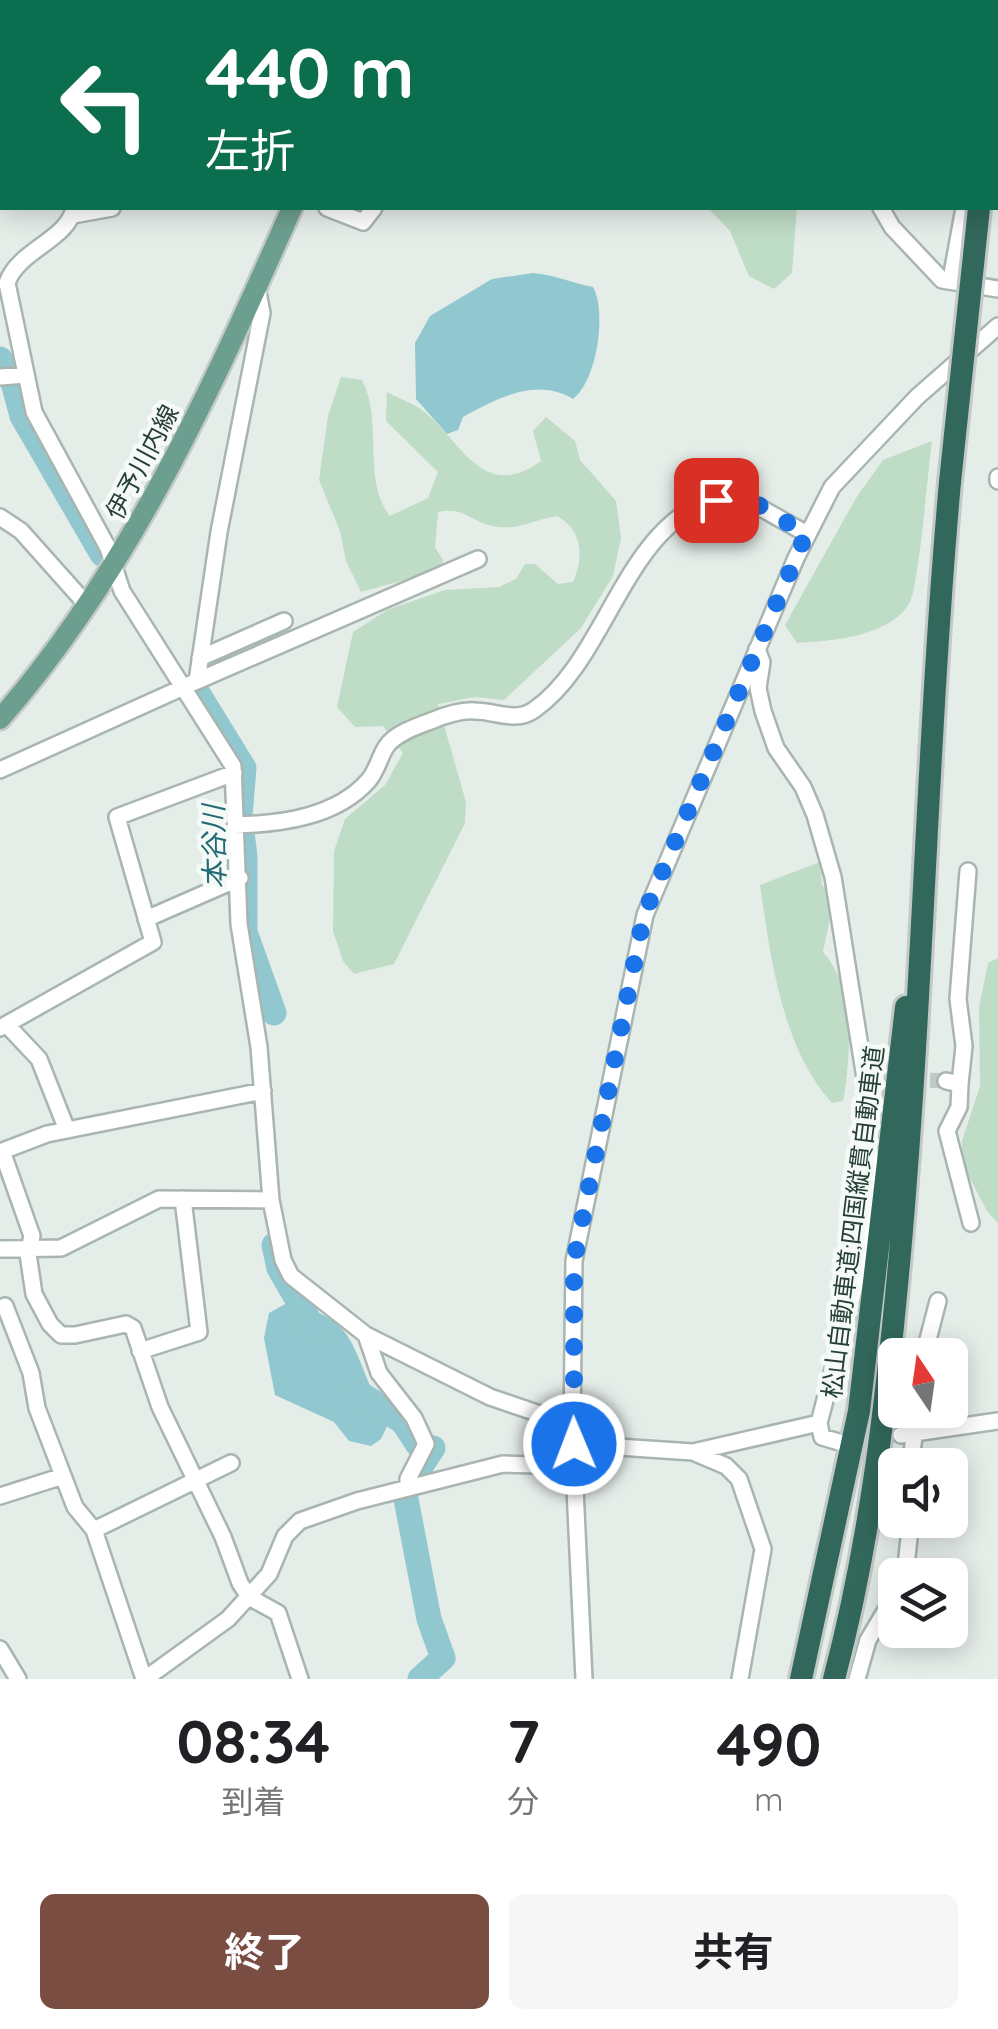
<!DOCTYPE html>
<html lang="ja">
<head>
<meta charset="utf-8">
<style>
	body { margin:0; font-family:Quicksand,"Noto Sans JP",sans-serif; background:#f6f6f6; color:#202124; height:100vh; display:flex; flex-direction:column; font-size:38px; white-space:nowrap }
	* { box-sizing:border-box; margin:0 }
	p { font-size:32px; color:#757577 }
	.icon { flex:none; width:55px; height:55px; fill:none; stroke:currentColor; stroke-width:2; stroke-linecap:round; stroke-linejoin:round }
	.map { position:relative; height:1679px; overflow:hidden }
	.panel { display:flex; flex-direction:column; background:#fff; flex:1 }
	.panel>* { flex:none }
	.hud { position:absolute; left:0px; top:0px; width:1000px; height:210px; box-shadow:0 5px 25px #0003; background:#0b6e4f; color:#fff; overflow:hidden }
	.needle { width:65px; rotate:347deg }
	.controls { position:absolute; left:878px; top:1338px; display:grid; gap:20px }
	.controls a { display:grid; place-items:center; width:90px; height:90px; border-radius:15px; background:#fff; box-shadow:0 5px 25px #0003; font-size:50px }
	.pin { position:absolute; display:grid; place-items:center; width:85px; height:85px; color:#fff; margin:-42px; border-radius:20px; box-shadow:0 5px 15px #0006 }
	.me { position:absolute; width:110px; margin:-55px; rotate:359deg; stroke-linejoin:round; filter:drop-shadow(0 0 8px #0008) }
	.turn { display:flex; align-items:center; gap:35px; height:210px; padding:0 40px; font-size:45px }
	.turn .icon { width:130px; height:130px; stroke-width:2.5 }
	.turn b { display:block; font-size:70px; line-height:85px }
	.eta { display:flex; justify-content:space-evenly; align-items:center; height:170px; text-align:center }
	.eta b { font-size:60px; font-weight:700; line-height:70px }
	.primary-button { display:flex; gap:20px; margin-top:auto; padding:20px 40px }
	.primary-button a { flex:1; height:115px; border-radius:15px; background:#7a4d42; color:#fff; font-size:40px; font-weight:700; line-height:115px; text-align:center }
	.primary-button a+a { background:#f6f6f6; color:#202124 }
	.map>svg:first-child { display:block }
	.green { fill:#bfdcc6 }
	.water { fill:#91c7ce }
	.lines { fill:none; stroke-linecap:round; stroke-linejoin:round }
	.river { stroke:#91c7ce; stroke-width:25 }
	.minor-tunnel { stroke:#bfcac5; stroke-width:15; stroke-dasharray:15 8; stroke-linecap:butt }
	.minor-casing { stroke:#a8b5b0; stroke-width:20 }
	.major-casing { stroke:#c2c9c7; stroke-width:25 }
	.highway-casing { stroke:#c2c9c7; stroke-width:28 }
	.minor { stroke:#fff; stroke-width:15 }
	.major { stroke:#6c9f90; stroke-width:20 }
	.highway { stroke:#32685b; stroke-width:22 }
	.highway-bridge-casing { stroke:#c2c9c7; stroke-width:28; stroke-linecap:butt }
	.highway-bridge { stroke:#32685b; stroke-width:22 }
	.route { stroke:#1a73e8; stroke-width:18; stroke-dasharray:0 32.4 }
	.labels { text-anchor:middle; stroke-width:9; stroke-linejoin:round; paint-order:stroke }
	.street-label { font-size:25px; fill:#253e36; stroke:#f5faf7 }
	.water-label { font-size:28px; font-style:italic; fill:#226b76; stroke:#f5faf7 }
</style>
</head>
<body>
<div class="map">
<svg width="998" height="1679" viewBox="0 0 998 1679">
	<rect width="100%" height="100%" fill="#e5ede9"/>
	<path class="green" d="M708,208H797L792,273L774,289L749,276L730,231Z
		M341,377L362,380C384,423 361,479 390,516L428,498L438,472L386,421L387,392C398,398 412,403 422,410C461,439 481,504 541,461L533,431L546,417L575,441L580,460L616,501L621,538L613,576L581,628L504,700L475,697L438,704L466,802L465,823L394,964L354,974L343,961L333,931L334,851L345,819L385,785L403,753L383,726L355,727L337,707L353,632L387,610L445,590L499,587L516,579L525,564H535L558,584L573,582C584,558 583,530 557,516C537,519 521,529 500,527C471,525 468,506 438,512L435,547L443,560L441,570L361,592L346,561L340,531L319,480L328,416Z
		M932,441C928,470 919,584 910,602C891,637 830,641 797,643L785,625L856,498L883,460Z
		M820,862L822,885L834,899L823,952C856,987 851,1056 843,1101L832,1103C782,1049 770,955 760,885Z
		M998,958V1223L987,1211L962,1163V1141L980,1086L979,1007L988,963Z"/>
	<path class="water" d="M533,273C556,275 571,283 593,287C607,312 597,381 573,399C536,377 498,398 463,417L458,430L447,434L416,399L415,343L430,316L492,279Z
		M287,1303C353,1318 349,1339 374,1394C378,1404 386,1409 390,1420L381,1439L371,1446L349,1441L334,1422L275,1395L264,1338L269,1313Z"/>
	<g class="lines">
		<path class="river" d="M0,359L8,371
			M14,386L22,416L102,554
			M196,690L244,768L240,815L245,857V932L274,1013
			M274,1245L279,1268L317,1334
			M361,1394L403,1422L418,1445L433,1448L416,1474
			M406,1499L429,1619L443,1658L420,1679"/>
		<path class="minor-tunnel" d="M884,1078L946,1081"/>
		<g class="minor-casing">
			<path id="minor" d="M223,0V2
				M443,0H447
				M554,0L555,2
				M811,0L817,2
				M887,0L888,2
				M936,0L938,2
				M59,2L65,0
				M347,2L349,0
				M837,2L844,0
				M994,2L995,0
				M0,9L2,13
				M0,27L2,26
				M74,208C68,240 18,250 7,283L34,412L108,548L122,591L233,766L239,924L259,1047L271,1200L283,1260L291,1276L366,1335L490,1397L572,1425
				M327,208L363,222L374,208
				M881,208L892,227L942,280L998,289
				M73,215L112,208
				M951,279L964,208
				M0,377L26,375
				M998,481V477
				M0,517L21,531L87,605
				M200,658L284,621
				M197,681L478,559
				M0,770L197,681L219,532L262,313L257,287
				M235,825C281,824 336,817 368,781C377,771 379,758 386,747C394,734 417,726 431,721C443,716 462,710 475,711C496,711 515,723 534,710C613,655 625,508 736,494L807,534
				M146,919L240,878
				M7,1025L39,1059L67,1130
				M0,1028L153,942L117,817L234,773
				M946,1081L960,1084L959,1107L947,1131L971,1223
				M960,1084L964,1046L958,999L968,871
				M2,1151L32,1236L28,1254L34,1294L50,1324L61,1335H75L126,1324L133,1328L160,1407L223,1537L240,1583L249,1597L278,1613L300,1679
				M0,1152L47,1134L263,1091
				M0,1249L61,1248L159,1199L271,1200
				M5,1306L31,1373L37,1408L75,1507L94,1530L144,1679
				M366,1335L379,1373L414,1418L426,1444L408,1479V1488
				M140,1351L199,1332L183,1199
				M924,1355L938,1301
				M819,1423L822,1437L839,1442
				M901,1435L998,1421
				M573,1444L693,1452L726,1466L739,1479L763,1549L740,1679
				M693,1452L819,1423L859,1270L871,1170L865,1078L833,877L815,815L803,787L776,748L763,711L758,688L762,662L757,649
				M910,1465L918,1410
				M0,1496L63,1476
				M94,1530L231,1463
				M905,1575L911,1520
				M0,1649L18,1679
				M145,1679L228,1619L269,1574L285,1536L300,1521L357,1501L503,1464L574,1466
				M584,1679L572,1425L574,1261L645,915L796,558L832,487L917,397L998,326
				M857,1679L868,1640L895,1595"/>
		</g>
		<g class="major-casing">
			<path id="major" d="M416,2L418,0
				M0,719C131,569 212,388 292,208"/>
		</g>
		<g class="highway-casing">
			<path id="highway" d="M998,92V89
				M801,1679L859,1411L906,1007
				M834,1679C871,1539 887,1397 900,1253C923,996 927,739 950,482"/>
		</g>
		<use href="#minor" class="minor"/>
		<use href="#major" class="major"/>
		<use href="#highway" class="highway"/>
		<g class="highway-bridge-casing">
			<path id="highway-bridge" d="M950,482L979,208"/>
		</g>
		<use href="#highway-bridge" class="highway-bridge"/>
	</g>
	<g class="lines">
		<path class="route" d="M574,1444V1261L644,915L806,534L747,498L736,494L716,500"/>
	</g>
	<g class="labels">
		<g class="street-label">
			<text transform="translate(142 462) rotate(-62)" y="9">伊予川内線</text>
			<text transform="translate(853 1222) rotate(-83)" y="9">松山自動車道;四国縦貫自動車道</text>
		</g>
		<g class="water-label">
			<text transform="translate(214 847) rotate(-91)" y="10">本谷川</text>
		</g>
	</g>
</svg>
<div class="controls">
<a><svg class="needle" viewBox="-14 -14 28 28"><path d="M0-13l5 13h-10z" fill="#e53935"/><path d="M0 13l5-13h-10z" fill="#757577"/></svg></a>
<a><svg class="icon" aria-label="sound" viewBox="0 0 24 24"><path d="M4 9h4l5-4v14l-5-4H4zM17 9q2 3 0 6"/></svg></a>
<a><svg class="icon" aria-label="layers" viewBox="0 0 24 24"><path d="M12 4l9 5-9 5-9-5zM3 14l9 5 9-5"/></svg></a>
</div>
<div class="pin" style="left:716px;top:500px;background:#d93025"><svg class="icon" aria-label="arrive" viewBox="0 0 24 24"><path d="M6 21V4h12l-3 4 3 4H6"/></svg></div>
<svg class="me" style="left:574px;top:1444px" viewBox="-20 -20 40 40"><circle r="17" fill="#1a73e8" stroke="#fff" stroke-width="3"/><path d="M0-11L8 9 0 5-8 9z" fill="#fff"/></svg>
<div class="hud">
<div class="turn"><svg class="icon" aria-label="left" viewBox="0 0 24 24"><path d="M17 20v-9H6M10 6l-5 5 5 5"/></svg><div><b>440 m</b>左折</div></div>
</div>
</div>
<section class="panel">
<div class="eta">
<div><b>08:34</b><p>到着</p></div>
<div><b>7</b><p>分</p></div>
<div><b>490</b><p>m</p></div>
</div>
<div class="primary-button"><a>終了</a><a>共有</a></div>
</section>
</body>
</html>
